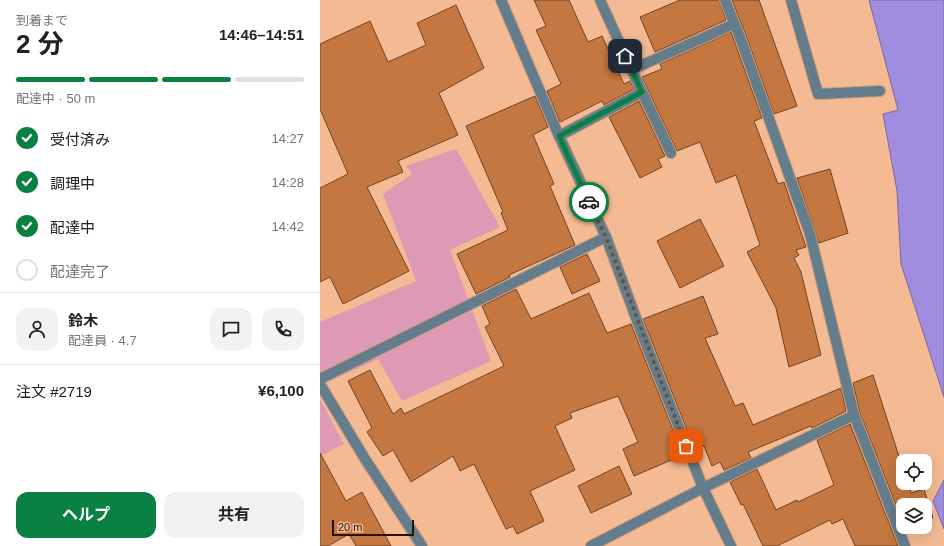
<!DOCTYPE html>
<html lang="ja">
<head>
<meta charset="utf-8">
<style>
  :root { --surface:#fff; --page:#f2f2f2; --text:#202124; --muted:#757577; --line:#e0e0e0; --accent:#0b8043 }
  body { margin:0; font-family:Helvetica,"Noto Sans JP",sans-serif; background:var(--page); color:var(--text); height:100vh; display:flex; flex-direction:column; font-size:15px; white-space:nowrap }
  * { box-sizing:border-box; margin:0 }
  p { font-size:13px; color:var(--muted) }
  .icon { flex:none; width:22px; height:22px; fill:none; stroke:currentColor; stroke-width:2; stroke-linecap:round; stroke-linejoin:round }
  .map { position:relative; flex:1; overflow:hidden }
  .sheet { display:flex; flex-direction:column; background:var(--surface); width:320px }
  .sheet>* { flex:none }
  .fabs { position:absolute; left:576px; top:454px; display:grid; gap:8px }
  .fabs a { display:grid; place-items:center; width:36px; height:36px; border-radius:8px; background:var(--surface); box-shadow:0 4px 16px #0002; font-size:20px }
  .scale { position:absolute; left:12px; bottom:10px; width:82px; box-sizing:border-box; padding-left:4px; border:2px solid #261204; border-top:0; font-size:11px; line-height:14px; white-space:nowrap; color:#261204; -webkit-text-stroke:3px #f3ba94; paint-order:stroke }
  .pin { position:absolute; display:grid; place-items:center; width:34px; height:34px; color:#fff; margin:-17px; border-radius:8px; box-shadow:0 2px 6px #0006 }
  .courier { position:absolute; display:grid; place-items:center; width:40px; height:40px; margin:-20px; border:3px solid #0b8043; border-radius:50%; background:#fff; color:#222; box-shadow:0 1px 5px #0007 }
  .headline em { font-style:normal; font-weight:700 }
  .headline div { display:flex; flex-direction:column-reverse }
  .headline { display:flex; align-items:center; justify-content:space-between; height:68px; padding:0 16px }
  h1 { font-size:26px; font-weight:700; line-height:30px }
  .bar { display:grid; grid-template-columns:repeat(4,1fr); gap:6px 4px; align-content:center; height:48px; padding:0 16px }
  .bar i { height:5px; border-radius:3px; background:var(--line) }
  .bar .active { background:var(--accent) }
  .bar p { grid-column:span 4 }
  .line { display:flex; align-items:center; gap:10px; padding:0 16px; border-top:1px solid var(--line) }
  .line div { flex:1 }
  .round { display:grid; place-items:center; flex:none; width:42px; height:42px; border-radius:12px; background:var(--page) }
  ol { padding:0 16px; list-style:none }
  li { display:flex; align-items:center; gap:12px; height:44px }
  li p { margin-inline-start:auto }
  li .icon { padding:4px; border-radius:50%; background:var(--accent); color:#fff; stroke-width:4 }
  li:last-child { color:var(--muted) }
  li i { width:22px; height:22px; border:2px solid var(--line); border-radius:50% }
  .action { display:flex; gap:8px; margin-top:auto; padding:8px 16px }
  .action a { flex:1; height:46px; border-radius:12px; background:var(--accent); color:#fff; font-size:16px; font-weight:700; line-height:46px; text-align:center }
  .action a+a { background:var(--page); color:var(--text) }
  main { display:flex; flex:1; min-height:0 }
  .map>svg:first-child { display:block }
  .green { fill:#de9ab4 }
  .water { fill:#a18ddf; stroke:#7c689d }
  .building { fill:#c47741; stroke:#73431f }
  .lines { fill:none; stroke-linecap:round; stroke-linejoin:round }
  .minor-casing { stroke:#ca9877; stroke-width:12 }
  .minor { stroke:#647d8c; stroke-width:10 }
  .done { stroke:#6e4d36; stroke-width:4; stroke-dasharray:0 7.2 }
  .route { stroke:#0b8043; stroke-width:5 }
</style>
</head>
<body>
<main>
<section class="sheet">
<div class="headline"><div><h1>2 分</h1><p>到着まで</p></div><em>14:46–14:51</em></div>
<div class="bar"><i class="active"></i><i class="active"></i><i class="active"></i><i></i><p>配達中 · 50 m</p></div>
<ol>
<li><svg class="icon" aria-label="check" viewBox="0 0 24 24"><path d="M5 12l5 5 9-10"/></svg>受付済み<p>14:27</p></li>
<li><svg class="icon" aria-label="check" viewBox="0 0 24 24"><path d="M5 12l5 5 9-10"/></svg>調理中<p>14:28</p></li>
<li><svg class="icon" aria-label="check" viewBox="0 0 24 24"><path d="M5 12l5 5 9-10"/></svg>配達中<p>14:42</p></li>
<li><i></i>配達完了</li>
</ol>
<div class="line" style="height:72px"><a class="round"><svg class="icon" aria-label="person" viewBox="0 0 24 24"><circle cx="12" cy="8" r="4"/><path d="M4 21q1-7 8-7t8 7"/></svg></a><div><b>鈴木</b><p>配達員 · 4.7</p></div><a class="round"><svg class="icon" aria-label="chat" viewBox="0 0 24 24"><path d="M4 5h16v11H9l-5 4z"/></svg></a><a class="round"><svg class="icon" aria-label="phone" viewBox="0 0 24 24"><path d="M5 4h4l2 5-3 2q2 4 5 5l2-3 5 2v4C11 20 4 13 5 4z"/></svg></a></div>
<div class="line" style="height:52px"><div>注文 #2719</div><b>¥6,100</b></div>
<div class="action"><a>ヘルプ</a><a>共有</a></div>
</section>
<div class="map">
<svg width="624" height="546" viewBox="0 0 624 546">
  <rect width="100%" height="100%" fill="#f3ba94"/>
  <g class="green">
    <path d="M136,149L180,227L130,250L171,361L82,401L58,359L0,386V322L96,281L63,194L92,174L86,166Z"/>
    <path d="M0,399L24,444L0,456Z"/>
  </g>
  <g class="water">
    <path d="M549,0H624V397L581,264L577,191L563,114L578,110Z"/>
    <path d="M624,480V529L613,501Z"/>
  </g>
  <g class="building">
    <path d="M214,0H249L268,42L282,36L304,84L310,81L314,89L284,105L282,101L240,122L227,91L241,84L216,30L226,26Z"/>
    <path d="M360,0H399L406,20L335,52L320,17Z"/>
    <path d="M412,0H439L477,106L454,114L427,38Z"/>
    <path d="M136,5L164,68L119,93L138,135L78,161L83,172L47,187L89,271L23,304L10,277L0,282V188L28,174L0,109V44L50,21L68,62L106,45L97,23Z"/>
    <path d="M411,32L442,118L434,121L458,184L464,182L486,247L476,250L479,255L474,258L481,272L501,355L469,367L456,308L427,252L440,245L416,175L396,183L380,142L357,151L322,77L342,69L340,64Z"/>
    <path d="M215,96L228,127L213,135L234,184L230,186L255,245L189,275L190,277L156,294L137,254L188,230L181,213L183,212L146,126Z"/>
    <path d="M319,101L345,156L338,159L342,167L320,178L289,117Z"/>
    <path d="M510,169L528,233L499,243L477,178Z"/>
    <path d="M380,219L404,266L360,288L337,241Z"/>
    <path d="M267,254L280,281L252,294L240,267Z"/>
    <path d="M196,289L211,319L269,293L287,333L311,324L363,455L314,476L303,449L318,442L298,396L250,413L252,418L235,426L255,470L210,491L224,521L197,534L193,526L186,529L154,464L140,471L133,456L91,482L73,450L63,456L47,432L52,428L28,381L50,370L73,414L81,408L84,414L184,366L165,327L170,324L162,306Z"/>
    <path d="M383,296L398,334L385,338L415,406L423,403L433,425L521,388L526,411L492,428L491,426L428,452L431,458L404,470L400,462L392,466L384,446L375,450L323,319Z"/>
    <path d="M553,375L583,469V483H588L591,493L604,489L613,518L605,520V505H583V523L540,413L533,383Z"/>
    <path d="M530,424L578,546H535L523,519L512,524L510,520L457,546H443L423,504L421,505L410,482L437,469L456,510L477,500L478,502L514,485L497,440Z"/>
    <path d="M0,453L26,501L42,492L71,546H36L29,534L8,546H0Z"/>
    <path d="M299,466L312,494L271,513L258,486Z"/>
  </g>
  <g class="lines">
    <defs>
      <g id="minor">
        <path d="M181,0L239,136L286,237L322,334L383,488L411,546"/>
        <path d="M405,0L421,40L490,234L534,415L585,546"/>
        <path d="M471,0L498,94L560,91"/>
        <path d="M311,70L414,24"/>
        <path d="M322,92L351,153"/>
        <path d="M239,136L322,92L280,0"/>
        <path d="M0,379L286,237"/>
        <path d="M0,384L45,459L102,546"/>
        <path d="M271,546L383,488L534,415"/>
      </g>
    </defs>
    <use href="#minor" class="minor-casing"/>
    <use href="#minor" class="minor"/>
  </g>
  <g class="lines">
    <path class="done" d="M269,202L286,237L366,446"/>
    <path class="route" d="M269,202L239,136L322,92L305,56"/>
  </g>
</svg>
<div class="fabs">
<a><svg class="icon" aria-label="locate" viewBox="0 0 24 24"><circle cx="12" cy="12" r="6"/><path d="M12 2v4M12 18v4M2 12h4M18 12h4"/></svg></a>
<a><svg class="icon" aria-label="layers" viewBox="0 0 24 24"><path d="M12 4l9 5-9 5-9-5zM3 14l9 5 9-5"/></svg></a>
</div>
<div class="scale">20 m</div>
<div class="pin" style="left:366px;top:446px;background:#ea580c"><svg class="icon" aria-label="bag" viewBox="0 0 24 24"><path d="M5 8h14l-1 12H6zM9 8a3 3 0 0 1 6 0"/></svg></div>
<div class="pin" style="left:305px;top:56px;background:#1f2937"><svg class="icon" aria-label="home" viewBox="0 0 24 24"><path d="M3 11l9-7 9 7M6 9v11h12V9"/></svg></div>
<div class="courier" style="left:269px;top:202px"><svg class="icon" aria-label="car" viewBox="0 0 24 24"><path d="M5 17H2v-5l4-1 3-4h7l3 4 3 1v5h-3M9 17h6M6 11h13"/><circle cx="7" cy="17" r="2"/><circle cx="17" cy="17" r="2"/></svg></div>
</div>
</main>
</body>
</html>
